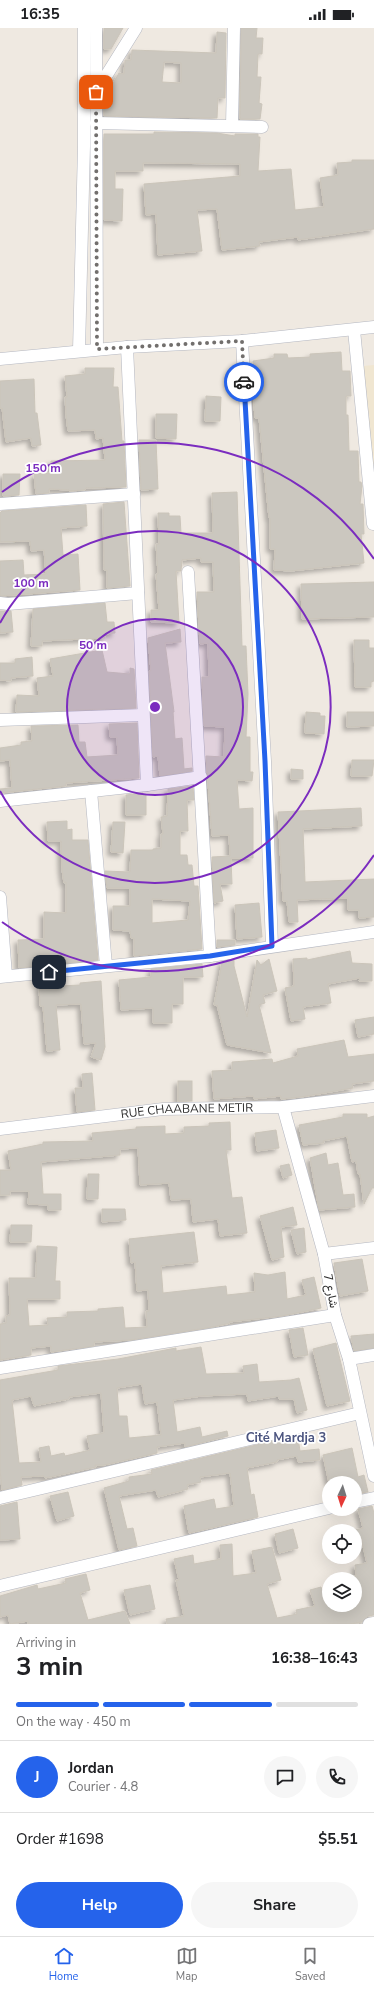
<!DOCTYPE html>
<html lang="en">
<head>
<meta charset="utf-8">
<style>
  :root { --surface:#fff; --page:#f6f6f6; --text:#202124; --muted:#757577; --line:#e0e0e0; --accent:#2563eb }
  body { margin:0; font-family:"Nunito Sans",Vazirmatn,sans-serif; background:var(--page); color:var(--text); height:100vh; display:flex; flex-direction:column; font-size:15px; white-space:nowrap }
  * { box-sizing:border-box; margin:0 }
  p { font-size:13px; color:var(--muted) }
  .icon { flex:none; width:22px; height:22px; fill:none; stroke:currentColor; stroke-width:2; stroke-linecap:round; stroke-linejoin:round }
  .map { position:relative; height:1596px; overflow:hidden }
  .sheet { display:flex; flex-direction:column; background:var(--surface); flex:1 }
  .sheet>* { flex:none }
  .needle { width:26px; rotate:184deg }
  .buttons { position:absolute; left:322px; top:1448px; display:grid; gap:8px }
  .buttons a { display:grid; place-items:center; width:40px; height:40px; border-radius:50%; background:var(--surface); box-shadow:0 4px 16px #0002; font-size:20px }
  .pin { position:absolute; display:grid; place-items:center; width:34px; height:34px; color:#fff; margin:-17px; border-radius:8px; box-shadow:0 2px 6px #0006 }
  .courier { position:absolute; display:grid; place-items:center; width:40px; height:40px; margin:-20px; border:3px solid #2563eb; border-radius:50%; background:#fff; color:#222; box-shadow:0 1px 5px #0007 }
  .overview em { font-style:normal; font-weight:700 }
  .overview div { display:flex; flex-direction:column-reverse }
  .overview { display:flex; align-items:center; justify-content:space-between; height:68px; padding:0 16px }
  h1 { font-size:26px; font-weight:700; line-height:30px }
  .bar { display:grid; grid-template-columns:repeat(4,1fr); gap:6px 4px; align-content:center; height:48px; padding:0 16px }
  .bar i { height:5px; border-radius:3px; background:var(--line) }
  .bar .active { background:var(--accent) }
  .bar p { grid-column:span 4 }
  .line { display:flex; align-items:center; gap:10px; padding:0 16px; border-top:1px solid var(--line) }
  .line div { flex:1 }
  .round { display:grid; place-items:center; flex:none; width:42px; height:42px; border-radius:21px; background:var(--page) }
  .action { display:flex; gap:8px; margin-top:auto; padding:8px 16px }
  .action a { flex:1; height:46px; border-radius:24px; background:var(--accent); color:#fff; font-size:16px; font-weight:700; line-height:46px; text-align:center }
  .action a+a { background:var(--page); color:var(--text) }
  .status { display:flex; justify-content:space-between; align-items:center; height:28px; padding:0 20px; background:var(--surface); direction:ltr }
  .status svg { height:11px; fill:currentColor }
  .dock { display:flex; justify-content:space-around; align-items:center; height:56px; border-top:1px solid var(--line); background:var(--surface); font-size:11px; color:var(--muted) }
  .dock a { display:grid; justify-items:center; gap:2px }
  .dock .active { color:var(--accent) }
  .map>svg:first-child { display:block }
  .education { fill:#f0e6d1 }
  .building { fill:#cbc7bf; stroke:#cbc5ba; fill-rule:evenodd; filter:url(#shadow) }
  .lines { fill:none; stroke-linecap:round; stroke-linejoin:round }
  .minor-casing { stroke:#b4b7c1; stroke-width:13 }
  .minor { stroke:#fff; stroke-width:12 }
  .done { stroke:#726f6d; stroke-width:4; stroke-dasharray:0 7.2 }
  .route { stroke:#2563eb; stroke-width:5 }
  .ring { fill:none; stroke:#7b2cbf; stroke-width:2 }
  .labels { text-anchor:middle; dominant-baseline:central; stroke-width:3.5; stroke-linejoin:round; paint-order:stroke }
  .street-label { font-size:12px; fill:#2e2e2e; stroke:#fff }
  .neighbourhood-label { font-size:13px; font-weight:bold; fill:#4d5680; stroke:#fff }
  .centre { fill:#7b2cbf; stroke:#fff; stroke-width:2 }
  .ring-label { font-size:12px; text-anchor:middle; font-weight:bold; fill:#7b2cbf; stroke:#fff; stroke-width:3.5; stroke-linejoin:round; paint-order:stroke }
</style>
</head>
<body>
<div class="status"><b>16:35</b><svg viewBox="0 0 49 12"><path d="M0 12V9h3v3zM5 12V6h3v6zM10 12V3h3v9zM15 12V0h3v12zM26 1h20v11H26zM47 4h2v5h-2z"/></svg></div>
<div class="map">
<svg width="374" height="1596" viewBox="0 0 374 1596">
  <defs>
    <filter id="shadow"><feDropShadow dx="-3.5" dy="3.5" stdDeviation="2" flood-color="#0004"/></filter>
  </defs>
  <rect width="100%" height="100%" fill="#efe9e1"/>
  <path class="education" d="M374,337V452L363,338Z"/>
  <g class="building">
    <path d="M104,0H123L111,21H104Z"/>
    <path d="M241,0H257L256,10H263L262,26H258L257,49H261L259,75L262,76L260,91H240Z"/>
    <path d="M217,4L226,5L225,70H218L217,90L104,88V71L119,45L124,46L125,32H131L132,22L216,25ZM164,34L181,35V55L162,54Z"/>
    <path d="M154,104L217,105L235,108V106H258V109H260L258,143L291,141L295,182L324,179L320,150L338,147L337,135L352,134V132H374V201L298,212V209L259,214L260,218L222,222L217,181L197,182L202,223L158,227L156,186L146,187L144,156L240,148V136L143,135V143H115V161H123L122,193L104,192V106H154Z"/>
    <path d="M341,324L342,343H350L351,368H346V387H348L349,423H358L359,454H361L362,458L360,476H363L364,506H361L364,535L291,543L274,542L275,521H270V490H269L259,390H255L252,350H255L253,333L274,330V326H287L288,330L310,329V326Z"/>
    <path d="M85,340H114L113,359H118L122,413H124L126,459L86,460L85,462L69,463V462L49,461V465L36,466L34,446L50,445L51,433L105,432L103,410L96,411L95,402L68,403L66,387L65,369H67L65,348L85,346Z"/>
    <path d="M34,351L35,385H37L41,417L32,418L31,410L6,414L2,380H0V353Z"/>
    <path d="M206,368L221,369L220,393H205Z"/>
    <path d="M156,386H177L176,411L156,410Z"/>
    <path d="M139,412H156L158,461L141,462Z"/>
    <path d="M3,446H20L19,467L3,468Z"/>
    <path d="M237,464L242,618H246L248,666L246,709H250V744H253L252,753L237,752L239,781L253,780V830H231L232,856H220L223,873L214,875L212,829L230,828L229,807L212,808L206,728L224,729L225,699L204,698L202,649H209L208,615L200,616L197,564H214L213,534H201V530L182,532L181,543H176L179,595L151,594V582H159L156,546H158L156,516H159L158,485H169V488H180L181,505H213L212,465Z"/>
    <path d="M124,474L130,558L107,560V542H104L103,476Z"/>
    <path d="M86,477L87,498L61,500L63,527L78,526L80,562L0,568V533L23,532L24,547L46,546L44,522L31,523L30,513L0,514V485L2,483Z"/>
    <path d="M374,554V589L302,591L301,556Z"/>
    <path d="M105,575L107,594H114L115,605L104,606L105,610L42,613V618H31L33,581Z"/>
    <path d="M0,583H11L13,604L0,605Z"/>
    <path d="M180,601L181,614L165,615L174,684H173L175,711L182,710L184,741L192,740V743L160,748L158,728L153,729L149,643H151L148,610Z"/>
    <path d="M354,612H369V620H374V653L371,654V659H355Z"/>
    <path d="M102,622L107,644L130,646V640L134,641L136,680L16,684L17,667L39,668L37,650L53,648L50,631Z"/>
    <path d="M32,629L33,648L11,650V653L0,652V635H15V631Z"/>
    <path d="M306,684L320,685V688H325L324,706L305,705Z"/>
    <path d="M347,684H374V698L347,699Z"/>
    <path d="M137,695L139,750L66,755V758L0,765V761L12,760L10,732L0,733V720L21,717V714L32,713L31,698L78,697L79,714H85L87,729L118,727L117,709H110L109,696Z"/>
    <path d="M352,732H374L372,748H351Z"/>
    <path d="M291,741L303,742V751H291Z"/>
    <path d="M193,758L194,772H187L188,803H180V827H187L188,837H192L194,858H198L202,921L134,928V910H131L130,903L113,902V878H130V860H107L105,843L130,844L131,822H153V821L161,820V806H163L161,789L167,788L168,761ZM152,871L190,873L188,892L152,895Z"/>
    <path d="M143,765V767H146V787H126V767Z"/>
    <path d="M361,780L362,798L303,801L305,854L374,851V889L359,890V882H348V870L297,872L298,894H289L287,873H283L278,784Z"/>
    <path d="M67,793V802L72,801V812H88L98,932L19,940L18,912L44,911V884L66,885V854L64,855L62,842L61,813H48L47,794Z"/>
    <path d="M113,794H125L123,825L111,824Z"/>
    <path d="M259,875L262,909L237,911L235,877Z"/>
    <path d="M217,912H235V917L217,919Z"/>
    <path d="M350,923L352,935L372,936V953H359L360,950L328,956L331,975L303,979L305,991L291,993L285,960L294,958L293,931L307,930V932Z"/>
    <path d="M269,931L277,963L263,967L265,975L259,977L271,1025L227,1017L217,977H214L222,934L234,932V938L247,989L257,932L261,937Z"/>
    <path d="M202,936L203,949H183V976H172V995H153V980L121,982L119,952L151,949V941Z"/>
    <path d="M101,953L105,1019L101,1032L91,1029L96,1015L84,1016L81,976L56,977L60,1022L47,1023L43,978H40L39,959L80,957V955Z"/>
    <path d="M374,989V1006L358,1009L355,992Z"/>
    <path d="M344,1012L348,1029L374,1026V1053L352,1056L353,1060L301,1069L281,1071V1068L254,1071L253,1068L214,1071L212,1043L232,1042V1034L272,1031L273,1035L298,1028L297,1021Z"/>
    <path d="M92,1045L95,1082L77,1084L75,1060H83L82,1046Z"/>
    <rect x="178" y="1053" width="14" height="20"/>
    <path d="M343,1086H367V1090L374,1088V1160H372L364,1176L360,1146H358L356,1133L352,1134L347,1108L323,1113L324,1115L303,1117L299,1097L343,1089Z"/>
    <path d="M230,1094L231,1122H226L232,1170L242,1169L247,1205L220,1208L218,1191L193,1194L191,1171L171,1172L169,1155L140,1157L138,1120L120,1121V1127L41,1134L43,1166H61V1182H48V1177L28,1176L29,1163H10V1167H0V1142H11L8,1123L43,1116V1114L93,1113L92,1105L136,1101V1099L165,1098V1106L184,1105V1099L209,1098V1095Z"/>
    <path d="M276,1102L279,1120L257,1123L255,1105Z"/>
    <path d="M326,1125L328,1137L338,1135L343,1167L354,1166L355,1179L319,1182L310,1130Z"/>
    <path d="M289,1136L292,1147L283,1150L280,1138Z"/>
    <path d="M88,1146H99L98,1171H87Z"/>
    <path d="M293,1179L297,1197L281,1199L284,1229L272,1232L260,1188Z"/>
    <path d="M102,1181H125L126,1192L102,1194Z"/>
    <path d="M11,1197H32L31,1214H10Z"/>
    <path d="M304,1200L306,1224L297,1226L291,1202Z"/>
    <path d="M194,1204L198,1234L161,1238L163,1265L226,1258L227,1267L255,1264L254,1245L268,1247L285,1244L287,1271L306,1267L302,1252L314,1249L321,1280L282,1288L229,1294L230,1295L213,1299L131,1312L94,1314V1318L51,1324V1318L31,1320V1327L0,1332V1296L6,1295V1288L10,1287L9,1250H36L37,1218L57,1219L55,1253H60V1271H27L29,1298L48,1297L47,1290L67,1289V1284L98,1283V1281L123,1279L125,1300L147,1299L146,1283H149L148,1262L137,1263L135,1234L131,1235L129,1211Z"/>
    <path d="M362,1231L368,1263L340,1268L334,1235Z"/>
    <path d="M303,1300L308,1327L294,1329L289,1302Z"/>
    <path d="M374,1306V1320L354,1323L351,1308Z"/>
    <path d="M336,1315L350,1373L327,1378L313,1321Z"/>
    <path d="M201,1319L206,1346L244,1345L243,1338L257,1336L259,1354L291,1352L299,1350L307,1382L297,1385L294,1371H279V1368L248,1373L247,1366L202,1368L173,1372L177,1404L200,1399L202,1409L227,1403L228,1408L185,1419V1415L157,1419V1425L104,1437H95L96,1439L45,1450L44,1448L21,1449L22,1457L2,1462L0,1442V1352L58,1342V1338L118,1331L176,1320V1323ZM142,1356L145,1376L157,1374L161,1407L129,1410L127,1388H119L117,1360ZM101,1365L104,1405L87,1408L90,1422L65,1428L64,1425L51,1428L49,1418L39,1420L41,1434L19,1435L12,1372L31,1368L34,1378L69,1371V1369Z"/>
    <path d="M298,1410L300,1423L319,1421L320,1432L298,1434L297,1428L277,1432V1434L247,1440L251,1467L254,1466L258,1489L189,1505L184,1478L214,1471L216,1481L234,1478L230,1445L200,1449L201,1454L187,1457L188,1461L158,1469L156,1462L119,1468L127,1501L133,1500L137,1518L119,1522L104,1460L129,1453V1449L152,1446L151,1442L273,1413V1415Z"/>
    <path d="M352,1420L358,1449L364,1447L368,1464L355,1466V1455H329L323,1427Z"/>
    <path d="M68,1464L74,1488L57,1493L50,1468Z"/>
    <path d="M17,1474L20,1511L0,1512V1478Z"/>
    <path d="M372,1478L374,1485V1587L368,1588L362,1594L351,1596H167L166,1591L184,1588L176,1552H179L174,1531L193,1527L194,1536L221,1531L220,1517L232,1516L233,1548L256,1545L252,1523L272,1519L281,1552L267,1556L277,1590L297,1586L296,1582L315,1578L310,1562L321,1559L327,1576L355,1577V1547H356L355,1537L367,1535L361,1510L355,1511V1502L363,1500L358,1481Z"/>
    <path d="M293,1501L298,1520L279,1525L275,1506Z"/>
    <path d="M86,1546L90,1562L80,1565L88,1592L125,1583L130,1596H28V1593L10,1596L8,1587L0,1589V1568L37,1557L38,1561L66,1555L65,1551Z"/>
    <path d="M150,1557L155,1581L130,1587L124,1562Z"/>
  </g>
  <g class="lines">
    <defs>
      <g id="minor">
        <path d="M96,0L97,321"/>
        <path d="M96,64L136,0"/>
        <path d="M96,95L262,99"/>
        <path d="M232,98L234,0"/>
        <path d="M354,302L373,496"/>
        <path d="M242,313L265,733L272,918"/>
        <path d="M127,319L147,757"/>
        <path d="M79,323L84,118V0"/>
        <path d="M0,331L127,319L242,313L374,299"/>
        <path d="M0,476L134,466"/>
        <path d="M188,544L210,928"/>
        <path d="M0,575L8,576L138,565"/>
        <path d="M0,692L143,687"/>
        <path d="M91,763L106,938"/>
        <path d="M0,773L147,757L201,749"/>
        <path d="M0,869L6,948"/>
        <path d="M0,949L210,928L374,904"/>
        <path d="M283,1079L324,1226L335,1287L349,1331L374,1448"/>
        <path id="s1" d="M0,1101L163,1081L283,1079L374,1068"/>
        <path d="M324,1226L374,1220"/>
        <path d="M349,1331L374,1327"/>
        <path d="M0,1340L335,1287"/>
        <path d="M0,1470L360,1385"/>
        <path d="M355,1474L374,1470"/>
        <path d="M0,1558L329,1480"/>
        <path d="M369,1596L374,1595"/>
      </g>
    </defs>
    <use href="#minor" class="minor-casing"/>
    <use href="#minor" class="minor"/>
  </g>
  <g class="lines">
    <path class="done" d="M96,64L97,321L242,313L244,354"/>
    <path class="route" d="M49,944L210,928L272,918L265,733L244,354"/>
  </g>
  <circle cx="155" cy="679" r="88" fill="#7b2cbf" fill-opacity=".12"/>
  <g class="ring">
    <circle cx="155" cy="679" r="88"/>
    <path d="M0 595A176 176 0 1 1 0 763"/>
    <path d="M374 827A264 264 0 0 1 2 894M2 464A264 264 0 0 1 374 531"/>
  </g>
  <g class="labels">
    <g class="street-label">
      <text stroke="none"><textPath href="#s1" startOffset="188">RUE CHAABANE METIR</textPath></text>
      <text transform="translate(331 1263) rotate(79)">شارع 7</text>
    </g>
    <g class="neighbourhood-label">
      <text x="286" y="1410">Cité Mardja 3</text>
    </g>
  </g>
  <circle cx="155" cy="679" r="6" class="centre"/>
  <g class="ring-label">
    <text x="43" y="444">150 m</text>
    <text x="31" y="559">100 m</text>
    <text x="93" y="621">50 m</text>
  </g>
</svg>
<div class="buttons">
<a><svg class="needle" viewBox="-14 -14 28 28"><path d="M0-13l5 13h-10z" fill="#e53935"/><path d="M0 13l5-13h-10z" fill="#757577"/></svg></a>
<a><svg class="icon" aria-label="locate" viewBox="0 0 24 24"><circle cx="12" cy="12" r="6"/><path d="M12 2v4M12 18v4M2 12h4M18 12h4"/></svg></a>
<a><svg class="icon" aria-label="layers" viewBox="0 0 24 24"><path d="M12 4l9 5-9 5-9-5zM3 14l9 5 9-5"/></svg></a>
</div>
<div class="pin" style="left:96px;top:64px;background:#ea580c"><svg class="icon" aria-label="bag" viewBox="0 0 24 24"><path d="M5 8h14l-1 12H6zM9 8a3 3 0 0 1 6 0"/></svg></div>
<div class="pin" style="left:49px;top:944px;background:#1f2937"><svg class="icon" aria-label="home" viewBox="0 0 24 24"><path d="M3 11l9-7 9 7M6 9v11h12V9"/></svg></div>
<div class="courier" style="left:244px;top:354px"><svg class="icon" aria-label="car" viewBox="0 0 24 24"><path d="M5 17H2v-5l4-1 3-4h7l3 4 3 1v5h-3M9 17h6M6 11h13"/><circle cx="7" cy="17" r="2"/><circle cx="17" cy="17" r="2"/></svg></div>
</div>
<section class="sheet">
<div class="overview"><div><h1>3 min</h1><p>Arriving in</p></div><em>16:38–16:43</em></div>
<div class="bar"><i class="active"></i><i class="active"></i><i class="active"></i><i></i><p>On the way · 450 m</p></div>
<div class="line" style="height:72px"><b class="round" style="background:var(--accent);color:#fff">J</b><div><b>Jordan</b><p>Courier · 4.8</p></div><a class="round"><svg class="icon" aria-label="chat" viewBox="0 0 24 24"><path d="M4 5h16v11H9l-5 4z"/></svg></a><a class="round"><svg class="icon" aria-label="phone" viewBox="0 0 24 24"><path d="M5 4h4l2 5-3 2q2 4 5 5l2-3 5 2v4C11 20 4 13 5 4z"/></svg></a></div>
<div class="line" style="height:52px"><div>Order #1698</div><b>$5.51</b></div>
<div class="action"><a>Help</a><a>Share</a></div>
</section>
<nav class="dock">
<a class="active"><svg class="icon" aria-label="home" viewBox="0 0 24 24"><path d="M3 11l9-7 9 7M6 9v11h12V9"/></svg>Home</a>
<a><svg class="icon" aria-label="map" viewBox="0 0 24 24"><path d="M3 6l6-2 6 2 6-2v14l-6 2-6-2-6 2zM9 4v14M15 6v14"/></svg>Map</a>
<a><svg class="icon" aria-label="saved" viewBox="0 0 24 24"><path d="M7 4h10v16l-5-4-5 4z"/></svg>Saved</a>
</nav>
</body>
</html>
